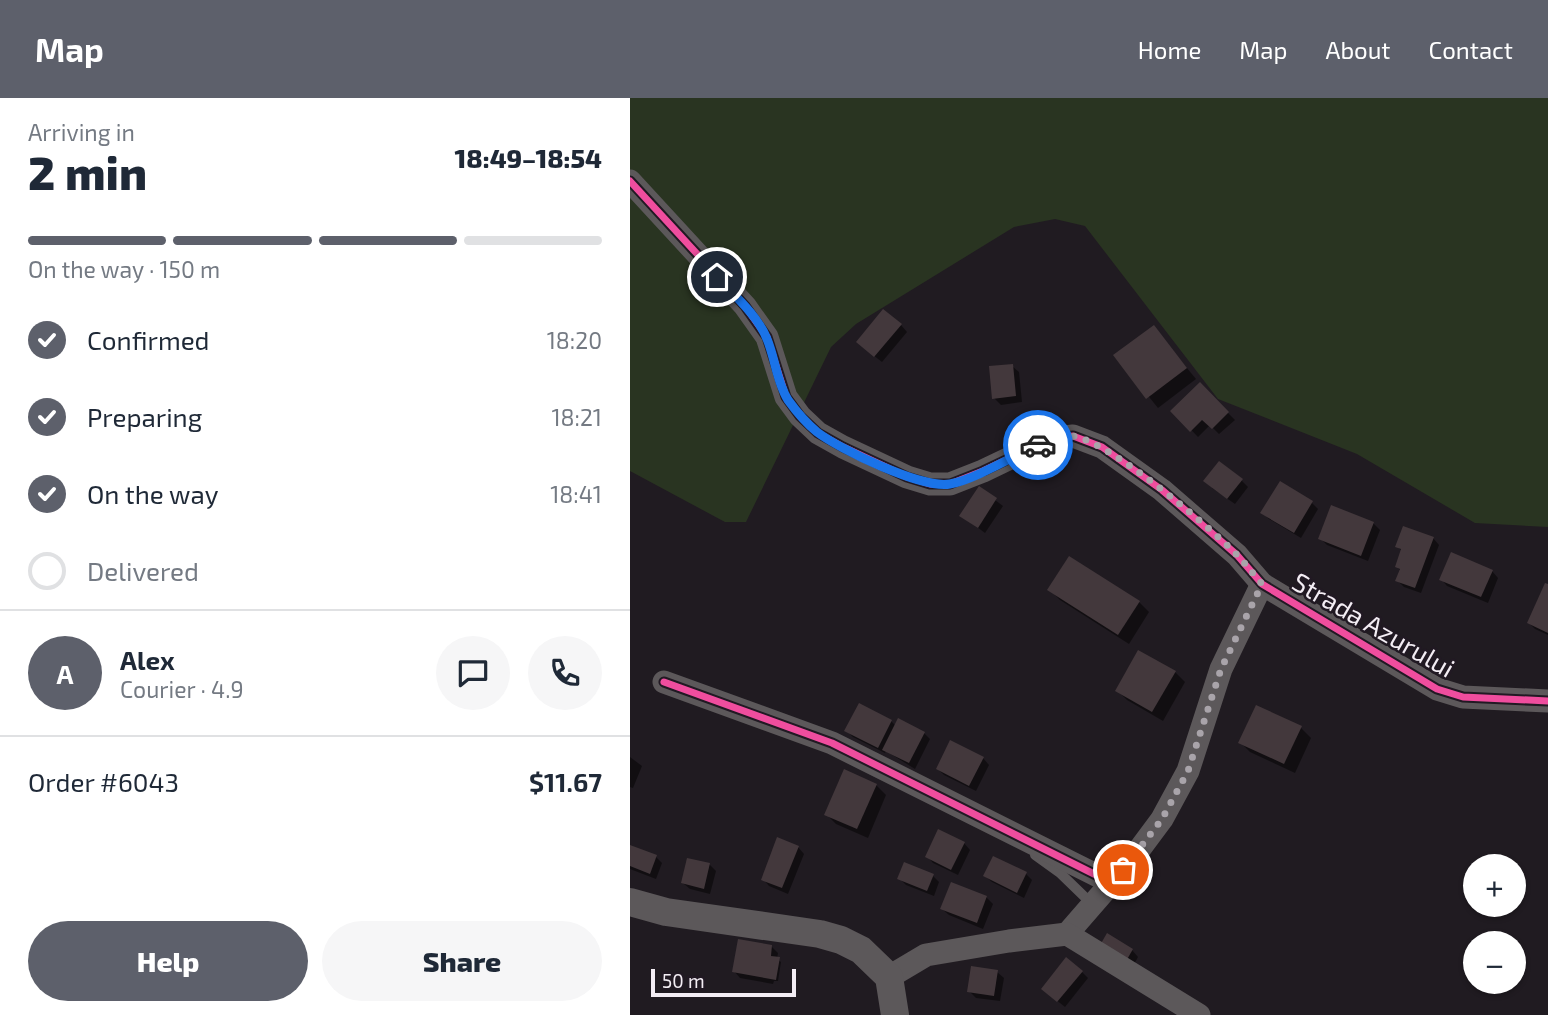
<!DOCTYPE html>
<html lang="en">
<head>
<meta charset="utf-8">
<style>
  :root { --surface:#fff; --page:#f6f6f7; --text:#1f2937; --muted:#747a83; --line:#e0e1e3; --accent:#5d606b }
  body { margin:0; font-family:"Exo 2",sans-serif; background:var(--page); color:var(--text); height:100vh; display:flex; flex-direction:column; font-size:26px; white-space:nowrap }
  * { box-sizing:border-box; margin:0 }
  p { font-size:23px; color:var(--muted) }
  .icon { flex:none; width:38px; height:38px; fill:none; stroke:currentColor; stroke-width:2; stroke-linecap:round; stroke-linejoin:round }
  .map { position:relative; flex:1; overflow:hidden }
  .panel { display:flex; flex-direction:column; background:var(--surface); width:630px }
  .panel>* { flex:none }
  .tools { position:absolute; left:833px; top:756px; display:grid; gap:14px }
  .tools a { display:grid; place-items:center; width:63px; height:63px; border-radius:50%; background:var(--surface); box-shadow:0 2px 5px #0004; font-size:35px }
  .scale { position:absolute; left:21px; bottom:18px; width:145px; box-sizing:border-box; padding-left:7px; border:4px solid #f3edf4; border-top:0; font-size:19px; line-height:24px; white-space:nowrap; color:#f3edf4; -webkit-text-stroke:5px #211923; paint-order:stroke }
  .pin { position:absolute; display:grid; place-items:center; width:60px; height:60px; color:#fff; margin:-30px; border:4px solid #fff; border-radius:50%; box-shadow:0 2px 7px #0007 }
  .courier { position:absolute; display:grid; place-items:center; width:70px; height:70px; margin:-35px; border:5px solid #1a73e8; border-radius:50%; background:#fff; color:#222; box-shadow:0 2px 9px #0007 }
  .overview em { font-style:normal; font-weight:800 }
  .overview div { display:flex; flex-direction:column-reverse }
  .overview { display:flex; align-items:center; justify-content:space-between; height:119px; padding:0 28px }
  h1 { font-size:46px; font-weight:800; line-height:52px }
  .bar { display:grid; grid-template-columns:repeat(4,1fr); gap:10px 7px; align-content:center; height:84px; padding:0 28px }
  .bar i { height:9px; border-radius:5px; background:var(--line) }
  .bar .on { background:var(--accent) }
  .bar p { grid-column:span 4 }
  .line { display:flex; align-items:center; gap:18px; padding:0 28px; border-top:2px solid var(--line) }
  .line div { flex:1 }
  .round { display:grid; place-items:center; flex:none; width:74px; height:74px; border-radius:37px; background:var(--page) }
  ol { padding:0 28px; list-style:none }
  li { display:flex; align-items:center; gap:21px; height:77px }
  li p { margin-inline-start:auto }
  li .icon { padding:7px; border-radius:50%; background:var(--accent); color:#fff; stroke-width:4 }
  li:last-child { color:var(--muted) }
  li i { width:38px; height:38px; border:4px solid var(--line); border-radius:50% }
  .primary-button { display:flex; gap:14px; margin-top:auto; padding:14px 28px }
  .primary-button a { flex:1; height:80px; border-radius:42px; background:var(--accent); color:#fff; font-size:28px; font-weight:800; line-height:80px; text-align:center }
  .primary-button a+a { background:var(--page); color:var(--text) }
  header { display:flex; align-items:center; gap:42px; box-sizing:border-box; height:98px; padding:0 35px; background:var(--accent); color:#fff }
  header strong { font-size:33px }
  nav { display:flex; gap:38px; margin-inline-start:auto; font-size:24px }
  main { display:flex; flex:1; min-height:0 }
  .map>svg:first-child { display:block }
  .green { fill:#293421 }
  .shadow { fill:#0007 }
  .building { fill:#43383c }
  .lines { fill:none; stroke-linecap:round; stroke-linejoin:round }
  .service { stroke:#5c585a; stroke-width:10 }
  .minor { stroke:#5c585a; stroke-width:23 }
  .tertiary { stroke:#5c585a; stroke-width:28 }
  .cycleway-casing { stroke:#211923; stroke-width:11 }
  .cycleway { stroke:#ef4d9e; stroke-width:7 }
  .done { stroke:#a9a4aa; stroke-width:7; stroke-dasharray:0 12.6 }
  .route { stroke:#1a73e8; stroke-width:9 }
  .labels { text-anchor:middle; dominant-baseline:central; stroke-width:5; stroke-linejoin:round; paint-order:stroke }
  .street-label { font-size:26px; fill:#f3edf4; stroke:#211923 }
</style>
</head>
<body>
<header>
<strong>Map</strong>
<nav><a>Home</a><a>Map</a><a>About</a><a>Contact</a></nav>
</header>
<main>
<section class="panel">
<div class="overview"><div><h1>2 min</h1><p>Arriving in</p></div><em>18:49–18:54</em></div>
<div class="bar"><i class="on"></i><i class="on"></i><i class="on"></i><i></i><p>On the way · 150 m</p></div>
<ol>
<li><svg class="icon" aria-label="check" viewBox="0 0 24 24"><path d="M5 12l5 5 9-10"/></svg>Confirmed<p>18:20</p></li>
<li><svg class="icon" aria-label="check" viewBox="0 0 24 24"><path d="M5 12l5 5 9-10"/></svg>Preparing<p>18:21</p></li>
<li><svg class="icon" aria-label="check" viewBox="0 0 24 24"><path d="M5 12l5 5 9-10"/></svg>On the way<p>18:41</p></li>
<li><i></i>Delivered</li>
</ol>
<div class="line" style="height:126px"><b class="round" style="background:var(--accent);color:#fff">A</b><div><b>Alex</b><p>Courier · 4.9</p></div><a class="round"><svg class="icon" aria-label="chat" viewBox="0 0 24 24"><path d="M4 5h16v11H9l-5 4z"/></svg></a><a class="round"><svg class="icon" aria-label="phone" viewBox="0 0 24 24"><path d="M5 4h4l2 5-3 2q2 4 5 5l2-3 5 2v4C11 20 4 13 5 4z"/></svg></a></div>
<div class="line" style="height:91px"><div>Order #6043</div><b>$11.67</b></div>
<div class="primary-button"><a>Help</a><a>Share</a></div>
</section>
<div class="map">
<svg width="918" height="917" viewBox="0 0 918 917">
  <rect width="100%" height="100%" fill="#201b21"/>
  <path class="green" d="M0,0H918V429L845,425L727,356L588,301L455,128L425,121L384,129L226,226L201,249L116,424H95L0,373Z"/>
  <g class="shadow">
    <path d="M271,227L277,234L252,264L234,250Z"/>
    <path d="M523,229L566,281L528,310L486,258Z"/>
    <path d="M382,268L389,274L392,304L371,307L364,300Z"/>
    <path d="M570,287L605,322L589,336L580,327L568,339L543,313Z"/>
    <path d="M611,382L618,389L605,406L582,390Z"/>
    <path d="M349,390L373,408L355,435L331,417Z"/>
    <path d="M682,405L688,411L671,440L639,421L633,415Z"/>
    <path d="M743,425L750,432L738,463L697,447L690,440Z"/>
    <path d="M803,440L809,447L791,495L774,489L767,482L771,473L767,469L772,453L767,448Z"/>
    <path d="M862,473L868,480L858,505L817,488L811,481Z"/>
    <path d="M918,488V537L905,531L899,525Z"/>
    <path d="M420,492L509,504L519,514L499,546L430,502Z"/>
    <path d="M545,574L555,584L533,623L497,602L487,592Z"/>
    <path d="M261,623L266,628L294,635L300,641L285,671L256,653L255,655L223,639L217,633Z"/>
    <path d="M671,630L681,640L665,675L620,654L610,644Z"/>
    <path d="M0,659L12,668L3,690L0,689Z"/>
    <path d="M353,660L359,667L346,693L314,677L308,671Z"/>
    <path d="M246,687L256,697L238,740L206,726L196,716Z"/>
    <path d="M334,745L340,752L328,777L303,765L297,758Z"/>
    <path d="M0,749L26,759L32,765L26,781L0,771Z"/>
    <path d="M168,749L174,756L158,796L139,788L133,781Z"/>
    <path d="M59,762L80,767L86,773L80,796L60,791L53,785Z"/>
    <path d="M396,776L402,782L394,800L362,784L355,778Z"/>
    <path d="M303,778L309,784L304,798L276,787L269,780Z"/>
    <path d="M356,799L363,806L353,831L319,817L312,811Z"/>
    <path d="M142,849L148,855L147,861L151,864L148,883H144L143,886L110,880L104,873Z"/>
    <path d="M502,852L508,859L502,870L477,856Z"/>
    <path d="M367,874L374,880L370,903L346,900L339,893Z"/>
    <path d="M452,874L458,880L435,909L420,897Z"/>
  </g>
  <g class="building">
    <path d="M253,211L272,226L244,259L226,244Z"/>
    <path d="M524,227L557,270L516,301L483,257Z"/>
    <path d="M383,266L386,298L362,301L359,268Z"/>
    <path d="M570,284L599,314L582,331L572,322L560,334L540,313Z"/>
    <path d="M589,363L613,381L597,401L573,383Z"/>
    <path d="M650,383L683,403L664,435L630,415Z"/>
    <path d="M349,388L367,400L348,430L329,418Z"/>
    <path d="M701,407L744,424L731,458L688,441Z"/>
    <path d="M773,428L804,439L785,490L765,483L770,471L765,469L771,451L765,449Z"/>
    <path d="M821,454L863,472L851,499L809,482Z"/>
    <path d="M439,458L510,503L488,537L417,492Z"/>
    <path d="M915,485L918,486V535L897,525Z"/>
    <path d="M508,552L546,573L522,614L485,593Z"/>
    <path d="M229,605L262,622L248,650L214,633Z"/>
    <path d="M626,607L672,628L654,666L608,645Z"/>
    <path d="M268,620L295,634L279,665L252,652Z"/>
    <path d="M320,642L354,659L339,688L306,671Z"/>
    <path d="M214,671L247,686L227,731L194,717Z"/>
    <path d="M308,731L335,744L321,772L295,759Z"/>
    <path d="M147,739L169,748L152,790L131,782Z"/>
    <path d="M0,747L27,757L20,776L0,768Z"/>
    <path d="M363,758L397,774L387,795L353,778Z"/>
    <path d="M57,760L80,765L74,791L51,785Z"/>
    <path d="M274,764L304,776L297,793L267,781Z"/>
    <path d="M321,784L357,798L347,825L310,811Z"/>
    <path d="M477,835L503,851L495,865L469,849Z"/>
    <path d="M108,841L142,847L141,858L150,859L146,882L102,874Z"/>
    <path d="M436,859L453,873L427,904L411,891Z"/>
    <path d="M341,868L368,872L364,898L337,894Z"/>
  </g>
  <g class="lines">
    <path class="service" d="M405,757L430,775L462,806"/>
    <g class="minor">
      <path d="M0,83L115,208L137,239L156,299L170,318L188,335L213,349L277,379L300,386H320L353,373L420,341L443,338L472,349L532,392L607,457L632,486L807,591L833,599L918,603"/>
      <path d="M34,584L202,645L482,785"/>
      <path d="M437,836L503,760L532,721L558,673L591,571L632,486"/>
      <path d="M259,879L296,857L379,843L437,836L569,917"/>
    </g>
    <path class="tertiary" d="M0,804L36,814L190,836L211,842L231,852L259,879L265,917"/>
    <defs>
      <g id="cycleway">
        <path d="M0,83L115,208L137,239L156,299L170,318L188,335L213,349L277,379L300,386H320L353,373L420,341L443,338L472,349L532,392L607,457L632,486L807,591L833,599L918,603"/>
        <path d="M34,584L202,645L482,785"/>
      </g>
    </defs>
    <use href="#cycleway" class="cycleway-casing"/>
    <use href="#cycleway" class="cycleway"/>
  </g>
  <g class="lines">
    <path class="done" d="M408,347C418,342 432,336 443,338C479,343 580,429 607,457C616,466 623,476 632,486L591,571L558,673L532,721L493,772"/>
    <path class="route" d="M87,179C104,197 128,218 137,241C145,260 147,285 158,302C166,313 176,325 187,334C209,351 292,391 320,386C343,382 384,358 408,347"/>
  </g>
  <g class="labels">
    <g class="street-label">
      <text transform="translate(744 526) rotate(30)">Strada Azurului</text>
    </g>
  </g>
</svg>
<div class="tools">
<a>+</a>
<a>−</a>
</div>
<div class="scale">50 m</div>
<div class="pin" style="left:493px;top:772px;background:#ea580c"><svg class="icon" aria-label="bag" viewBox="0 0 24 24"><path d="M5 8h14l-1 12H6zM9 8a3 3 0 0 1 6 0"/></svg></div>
<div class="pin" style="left:87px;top:179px;background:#1f2937"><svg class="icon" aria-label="home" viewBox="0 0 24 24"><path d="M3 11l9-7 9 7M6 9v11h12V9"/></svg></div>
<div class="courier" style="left:408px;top:347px"><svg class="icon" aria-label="car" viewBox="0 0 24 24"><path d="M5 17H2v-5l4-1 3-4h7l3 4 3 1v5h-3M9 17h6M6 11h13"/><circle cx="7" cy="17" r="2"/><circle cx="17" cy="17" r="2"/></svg></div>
</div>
</main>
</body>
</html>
